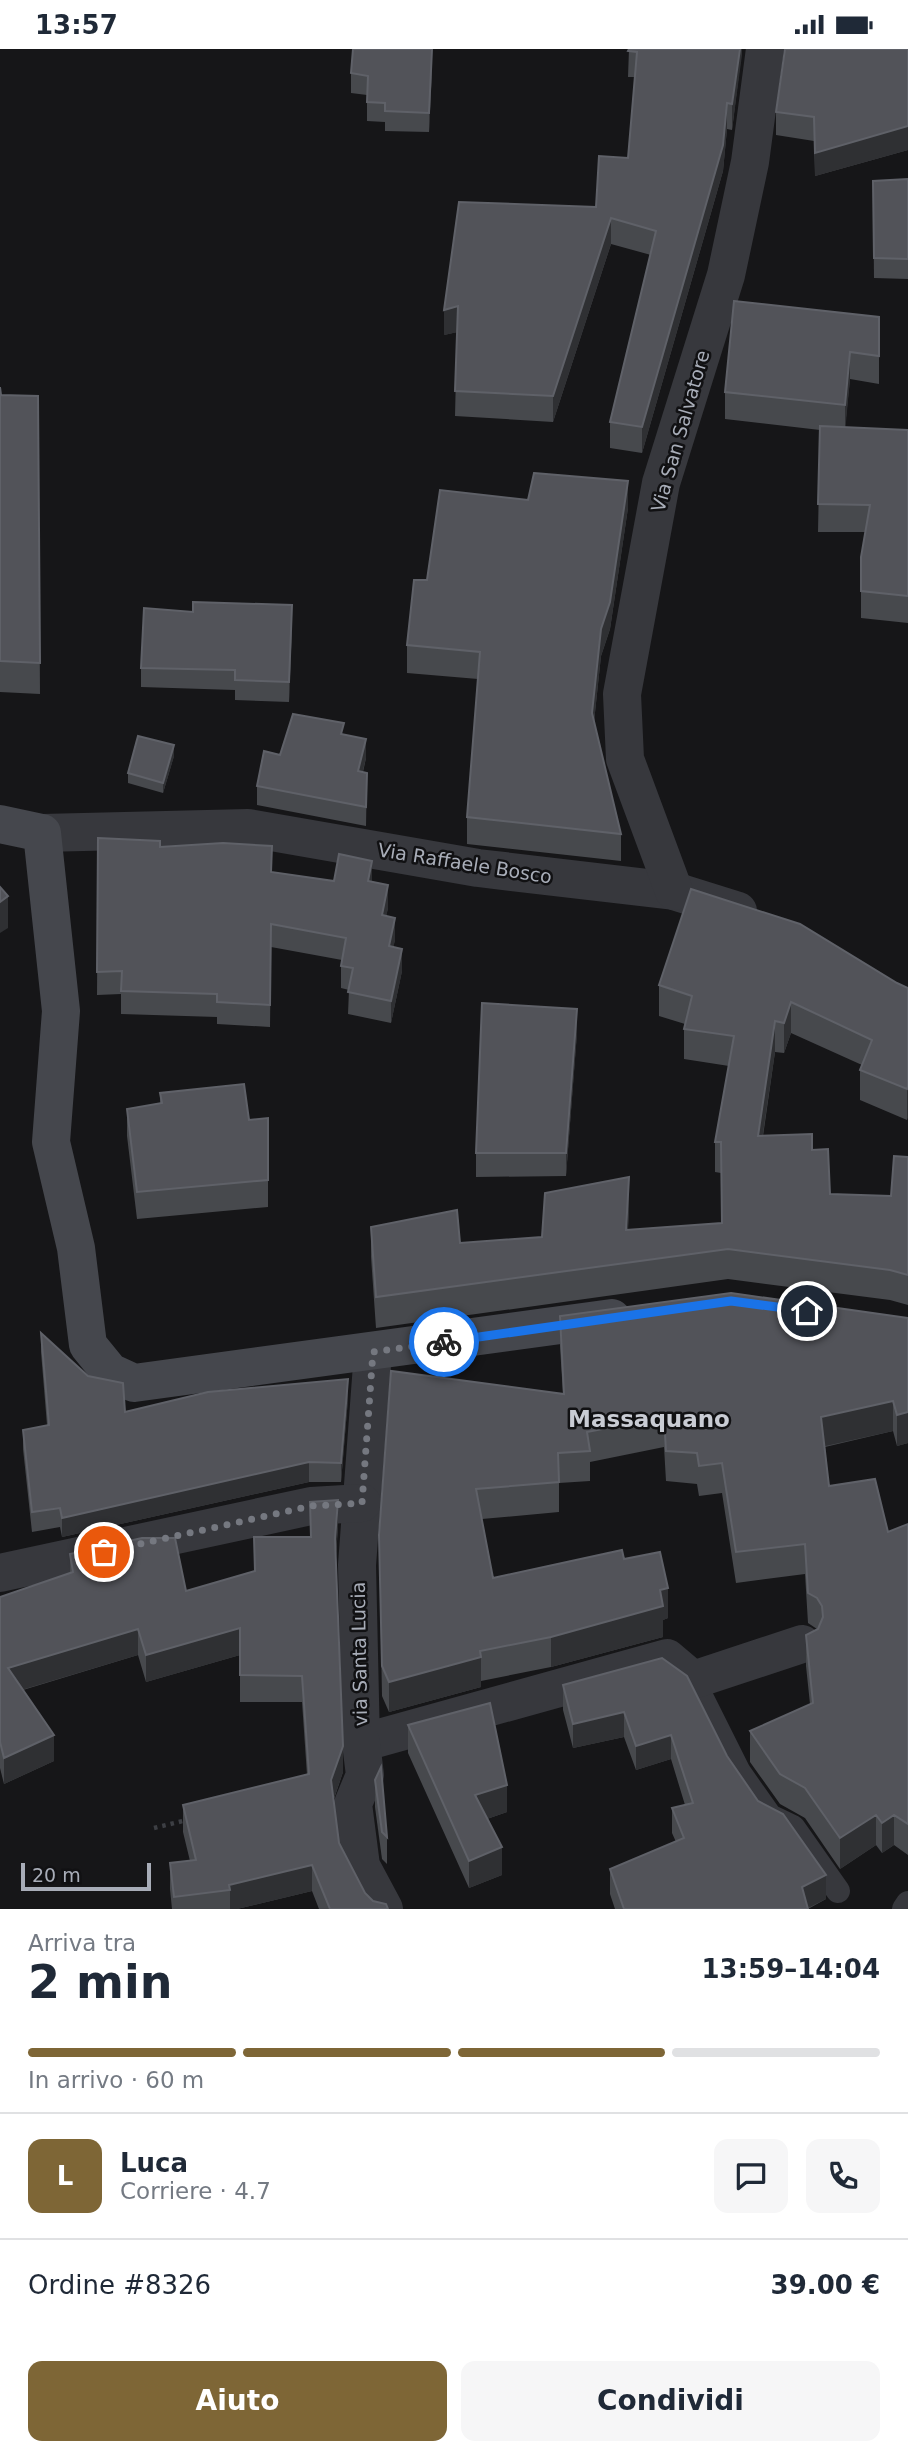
<!DOCTYPE html>
<html lang="it">
<head>
<meta charset="utf-8">
<style>
  :root { --surface:#fff; --page:#f6f6f7; --text:#1f2937; --muted:#747a83; --line:#e0e1e3; --accent:#7e6636 }
  body { margin:0; font-family:"DejaVu Sans",sans-serif; background:var(--page); color:var(--text); height:100vh; display:flex; flex-direction:column; font-size:26px; white-space:nowrap }
  * { box-sizing:border-box; margin:0 }
  p { font-size:23px; color:var(--muted) }
  .icon { flex:none; width:38px; height:38px; fill:none; stroke:currentColor; stroke-width:2; stroke-linecap:round; stroke-linejoin:round }
  .map { position:relative; height:1860px; overflow:hidden }
  .side { display:flex; flex-direction:column; background:var(--surface); flex:1 }
  .side>* { flex:none }
  .scale { position:absolute; left:21px; bottom:18px; width:130px; box-sizing:border-box; padding-left:7px; border:4px solid #a8adb8; border-top:0; font-size:19px; line-height:24px; white-space:nowrap; color:#a8adb8; -webkit-text-stroke:5px #111113; paint-order:stroke }
  .pin { position:absolute; display:grid; place-items:center; width:60px; height:60px; color:#fff; margin:-30px; border:4px solid #fff; border-radius:50%; box-shadow:0 2px 7px #0007 }
  .courier { position:absolute; display:grid; place-items:center; width:70px; height:70px; margin:-35px; border:5px solid #1a73e8; border-radius:50%; background:#fff; color:#222; box-shadow:0 2px 9px #0007 }
  .summary em { font-style:normal; font-weight:800 }
  .summary div { display:flex; flex-direction:column-reverse }
  .summary { display:flex; align-items:center; justify-content:space-between; height:119px; padding:0 28px }
  h1 { font-size:46px; font-weight:800; line-height:52px }
  .bar { display:grid; grid-template-columns:repeat(4,1fr); gap:10px 7px; align-content:center; height:84px; padding:0 28px }
  .bar i { height:9px; border-radius:5px; background:var(--line) }
  .bar .current { background:var(--accent) }
  .bar p { grid-column:span 4 }
  .line { display:flex; align-items:center; gap:18px; padding:0 28px; border-top:2px solid var(--line) }
  .line div { flex:1 }
  .round { display:grid; place-items:center; flex:none; width:74px; height:74px; border-radius:14px; background:var(--page) }
  .primary-button { display:flex; gap:14px; margin-top:auto; padding:14px 28px }
  .primary-button a { flex:1; height:80px; border-radius:14px; background:var(--accent); color:#fff; font-size:28px; font-weight:800; line-height:80px; text-align:center }
  .primary-button a+a { background:var(--page); color:var(--text) }
  .status { display:flex; justify-content:space-between; align-items:center; height:49px; padding:0 35px; background:var(--surface); direction:ltr }
  .status svg { height:19px; fill:currentColor }
  .map>svg:first-child { display:block }
  .lines { fill:none; stroke-linecap:round; stroke-linejoin:round }
  .path { stroke:#3d3f44; stroke-width:4.5; stroke-dasharray:3.5 5; stroke-linecap:butt }
  .lane { stroke:#37383d; stroke-width:24 }
  .street { stroke:#37383d; stroke-width:38 }
  .secondary { stroke:#45474d; stroke-width:38 }
  .wall { fill:#47494d }
  .shaded-wall { fill:#2f3033 }
  .building { fill:#525359; stroke:#5f6168; stroke-width:2 }
  .done { stroke:#757880; stroke-width:7; stroke-dasharray:0 12.6 }
  .route { stroke:#1a73e8; stroke-width:9 }
  .labels { text-anchor:middle; dominant-baseline:central; stroke-width:5; stroke-linejoin:round; paint-order:stroke }
  .street-label { font-size:19px; fill:#a8adb8; stroke:#111113 }
  .quarter-label { font-size:23px; font-weight:bold; fill:#c9ccd4; stroke:#111113 }
</style>
</head>
<body>
<div class="status"><b>13:57</b><svg viewBox="0 0 49 12"><path d="M0 12V9h3v3zM5 12V6h3v6zM10 12V3h3v9zM15 12V0h3v12zM26 1h20v11H26zM47 4h2v5h-2z"/></svg></div>
<div class="map">
<svg width="908" height="1860" viewBox="0 0 908 1860">
  <rect width="100%" height="100%" fill="#161618"/>
  <g class="lines">
    <path class="path" d="M154,1779L187,1771"/>
    <g class="lane">
      <path d="M693,1631L739,1723L770,1767L793,1778L838,1842"/>
      <path d="M904,1860L908,1854"/>
    </g>
    <g class="street">
      <path d="M42,784L248,779L478,819L674,842L738,862"/>
      <path d="M674,842L625,710L622,645L661,434L726,226L750,113L765,0"/>
      <path d="M373,1303L357,1516L361,1694L667,1609L693,1631L802,1595"/>
      <path d="M0,1524L311,1457L362,1454"/>
      <path d="M361,1694L365,1726L353,1755L361,1817L384,1860"/>
    </g>
    <path class="secondary" d="M0,775L42,784L61,962L51,1093L76,1199L88,1296L110,1323L134,1334L612,1269"/>
  </g>
  <g class="wall">
    <path d="M629,0H742L732,81L727,80L723,122L642,404L610,399V373L651,206L611,195L553,373L455,367L457,283L444,286L596,158L628,109L635,28H628Z"/>
    <path d="M908,0V101L815,127L814,92L776,86V63Z"/>
    <path d="M432,19L429,83L385,82V73L367,72V46L351,44V24Z"/>
    <path d="M908,130V230L874,229L873,132Z"/>
    <path d="M879,268V335L850,330L845,378L908,381V574L861,569V508L865,483H818L820,381L725,370V343Z"/>
    <path d="M0,338L1,346L38,347L40,645L0,643Z"/>
    <path d="M528,451L628,459L610,580L601,607L594,673L621,785V812L467,795V768L478,630L407,624V596L427,531Z"/>
    <path d="M292,576L289,653L235,651V641L141,638V619Z"/>
    <path d="M344,686L366,709L363,723L367,724L366,777L257,756V737L280,706Z"/>
    <path d="M174,707L163,744L128,734V724Z"/>
    <path d="M98,789L160,798L272,823L334,832L372,833L388,859L386,867L395,891L393,898L402,922L391,974L348,965L349,941L341,939V917L342,911L271,898L270,978L217,975V968L121,965V945L97,946Z"/>
    <path d="M897,934L908,939V1067L907,1071L860,1051V1021L862,1016L791,984L784,1004L775,1003L763,1087L812,1101L830,1145L891,1147L908,1108V1256L890,1251L728,1230L376,1279L371,1208V1178L460,1194L542,1188L629,1159L628,1181L722,1174L721,1124L715,1123V1093L729,1017L684,1010V980L685,975L659,967V936Z"/>
    <path d="M577,984L566,1127L476,1128V1104Z"/>
    <path d="M160,1044L249,1071L268,1069V1158L137,1170L127,1087V1060L160,1055Z"/>
    <path d="M560,1267L908,1269V1394L897,1397L893,1382L825,1398L829,1437L888,1483L908,1475V1806L894,1796L882,1804L876,1796L840,1820L805,1769L780,1755L750,1713V1682L810,1655L806,1617V1586L817,1580L808,1574L805,1525L736,1534L722,1444L699,1447L697,1435L666,1432L664,1398L590,1413V1432L559,1434V1463L482,1470L493,1529L624,1510L668,1569L663,1571V1588L551,1618L481,1632V1638L389,1663L382,1647L379,1486L563,1345L560,1298Z"/>
    <path d="M41,1284L125,1363L348,1350L341,1433H309L62,1488L60,1478L32,1483L23,1400V1381L47,1376L41,1303Z"/>
    <path d="M310,1453L338,1477L336,1508L343,1723L334,1750L339,1794L365,1844L373,1852L388,1860H319L312,1842L237,1860H172L170,1840V1814L190,1812L183,1783V1756L307,1726L302,1653H240V1606L146,1633L138,1606L23,1641L54,1712L4,1735L0,1719V1548L70,1524V1505L186,1542L254,1522V1488H310Z"/>
    <path d="M563,1636L727,1707L826,1850L808,1860H615L610,1845V1820L676,1793L672,1784V1759L685,1756L671,1710L636,1721L624,1688L573,1699L563,1661Z"/>
    <path d="M408,1676L507,1763L487,1770L502,1826L469,1839L408,1704Z"/>
    <path d="M375,1731L387,1788V1815L382,1810L375,1758Z"/>
  </g>
  <g class="shaded-wall">
    <path d="M432,0V19L429,83V64Z"/>
    <path d="M740,0H742V6L732,81V55Z"/>
    <path d="M727,54V80L723,122L642,404V378Z"/>
    <path d="M908,77V101L815,127V104Z"/>
    <path d="M611,169V195L553,373V347Z"/>
    <path d="M458,257V283L444,286V261Z"/>
    <path d="M850,303V330L845,384V356Z"/>
    <path d="M628,432V459L610,580L601,607L592,691V664L601,580Z"/>
    <path d="M292,556V576L289,653V633Z"/>
    <path d="M366,690V709L358,741V722Z"/>
    <path d="M174,696V707L163,744V734Z"/>
    <path d="M372,812V835L368,832Z"/>
    <path d="M388,836V859L382,889V866Z"/>
    <path d="M8,847V879L0,884V853Z"/>
    <path d="M395,869V891L389,919V897Z"/>
    <path d="M402,900V922L391,974V952Z"/>
    <path d="M791,953V984L784,1004V974Z"/>
    <path d="M577,960V984L566,1127V1104Z"/>
    <path d="M775,972V1003L758,1118V1087Z"/>
    <path d="M908,1037V1067L907,1071V1040Z"/>
    <path d="M629,1128V1159L626,1212V1181Z"/>
    <path d="M348,1330V1350L341,1433V1414Z"/>
    <path d="M893,1352V1382L821,1398V1368Z"/>
    <path d="M908,1363V1394L897,1397V1366Z"/>
    <path d="M309,1413V1433L62,1488V1469Z"/>
    <path d="M338,1451V1477L335,1516V1490Z"/>
    <path d="M668,1539V1569L663,1571V1588L551,1618V1588L660,1541Z"/>
    <path d="M240,1579V1606L146,1633V1606Z"/>
    <path d="M138,1580V1606L8,1645V1619Z"/>
    <path d="M481,1608V1638L389,1663V1633Z"/>
    <path d="M624,1663V1688L573,1699V1675Z"/>
    <path d="M54,1686V1712L4,1735V1709Z"/>
    <path d="M671,1686V1710L636,1721V1697Z"/>
    <path d="M343,1697V1723L331,1758V1731Z"/>
    <path d="M507,1736V1763L475,1774V1746Z"/>
    <path d="M876,1766V1796L840,1820V1789Z"/>
    <path d="M894,1766V1796L882,1804V1774Z"/>
    <path d="M502,1798V1826L469,1839V1812Z"/>
    <path d="M312,1816V1842L237,1860H230V1841L229,1836Z"/>
    <path d="M826,1826V1850L806,1860L802,1838Z"/>
  </g>
  <g class="building">
    <path d="M353,0H432L429,64L385,62V54L367,53L368,27L351,24Z"/>
    <path d="M629,0H740L732,55L727,54L723,96L642,378L610,373L656,182L611,169L553,347L455,342L458,257L444,261L459,153L596,158L599,107L628,109L637,3L628,2Z"/>
    <path d="M785,0H908V77L815,104L814,68L776,63Z"/>
    <path d="M908,130V210L874,209L873,132Z"/>
    <path d="M734,252L879,268V307L850,303L845,356L725,343Z"/>
    <path d="M0,338L1,346L38,347L40,614L0,612Z"/>
    <path d="M820,377L908,381V547L861,542V508L870,456L818,455Z"/>
    <path d="M534,424L628,432L610,553L601,580L592,664L621,785L467,768L480,603L407,596L414,531H427L440,441L528,451Z"/>
    <path d="M193,553L292,556L289,633L235,631V621L141,619L144,559L193,563Z"/>
    <path d="M293,665L344,674L341,685L366,690L358,722L367,724L366,758L257,737L264,702L280,706Z"/>
    <path d="M138,687L174,696L163,734L128,724Z"/>
    <path d="M98,789L160,792V798L223,794L272,797L271,823L334,832L339,805L372,812L368,832L388,836L382,866L395,869L389,897L402,900L391,952L348,943L353,919L341,917L346,889L271,875L270,956L217,953V945L121,942L122,922L97,923Z"/>
    <path d="M0,838L8,847L0,853Z"/>
    <path d="M691,840L800,875L897,934L908,939V1037L907,1040L860,1021L872,991L791,953L784,974L775,972L758,1087L812,1085V1101L828,1100L830,1145L891,1147L894,1107L908,1108V1226L890,1221L728,1200L376,1248L371,1178L457,1161L460,1194L542,1188L545,1144L629,1128L626,1181L722,1174L721,1093H715L734,987L684,980L692,947L659,936Z"/>
    <path d="M482,954L577,960L566,1104H476Z"/>
    <path d="M244,1035L249,1071L268,1069V1131L137,1143L127,1060L162,1054L160,1044Z"/>
    <path d="M731,1244L908,1269V1363L897,1366L893,1352L821,1368L829,1437L875,1430L888,1483L908,1475V1775L894,1766L882,1774L876,1766L840,1789L805,1739L780,1725L750,1682L813,1654L806,1586L818,1580L823,1568L822,1557L817,1549L808,1544L805,1495L736,1503L722,1414L699,1417L697,1404L666,1402L664,1368L587,1383L590,1402L558,1404L559,1433L476,1440L493,1529L622,1501L624,1510L660,1503L668,1539L660,1541L663,1557L551,1588L480,1602L481,1608L389,1633L382,1617L379,1486L391,1322L564,1345L560,1267Z"/>
    <path d="M41,1284L88,1327L123,1334L125,1363L208,1343L348,1330L341,1414L309,1413L62,1469L60,1459L32,1463L23,1381L49,1376Z"/>
    <path d="M338,1451L335,1490L343,1697L331,1731L339,1794L365,1844L373,1852L386,1855L388,1860H330L312,1816L229,1836L230,1841L174,1848L170,1814L196,1811L183,1756L309,1725L302,1627L240,1626V1579L146,1606L138,1580L8,1619L54,1686L4,1709L0,1693V1548L73,1523L70,1505L142,1489H175L186,1542L255,1522L254,1488H311L310,1453Z"/>
    <path d="M662,1609L687,1627L727,1707L758,1752L783,1765L826,1826L802,1838L808,1860H624L610,1820L684,1789L672,1759L693,1754L671,1686L636,1697L624,1663L573,1675L563,1636Z"/>
    <path d="M490,1654L507,1736L475,1746L502,1798L469,1812L408,1676Z"/>
    <path d="M381,1718L387,1788L382,1783L375,1731Z"/>
  </g>
  <g class="lines">
    <path class="done" d="M104,1503L311,1457L362,1454L373,1303L444,1293"/>
    <path class="route" d="M444,1293L731,1252L807,1262"/>
  </g>
  <g class="labels">
    <g class="street-label">
      <text transform="translate(680 382) rotate(-74)">Via San Salvatore</text>
      <text transform="translate(465 814) rotate(9)">Via Raffaele Bosco</text>
      <text transform="translate(359 1605) rotate(-91)">via Santa Lucia</text>
    </g>
    <g class="quarter-label">
      <text x="649" y="1370">Massaquano</text>
    </g>
  </g>
</svg>
<div class="scale">20 m</div>
<div class="pin" style="left:104px;top:1503px;background:#ea580c"><svg class="icon" aria-label="bag" viewBox="0 0 24 24"><path d="M5 8h14l-1 12H6zM9 8a3 3 0 0 1 6 0"/></svg></div>
<div class="pin" style="left:807px;top:1262px;background:#1f2937"><svg class="icon" aria-label="home" viewBox="0 0 24 24"><path d="M3 11l9-7 9 7M6 9v11h12V9"/></svg></div>
<div class="courier" style="left:444px;top:1293px"><svg class="icon" aria-label="bike" viewBox="0 0 24 24"><circle cx="6" cy="16" r="4"/><circle cx="18" cy="16" r="4"/><path d="M6 16l4-8h5l3 8M10 8l3 8H6M13 5h3"/></svg></div>
</div>
<section class="side">
<div class="summary"><div><h1>2 min</h1><p>Arriva tra</p></div><em>13:59–14:04</em></div>
<div class="bar"><i class="current"></i><i class="current"></i><i class="current"></i><i></i><p>In arrivo · 60 m</p></div>
<div class="line" style="height:126px"><b class="round" style="background:var(--accent);color:#fff">L</b><div><b>Luca</b><p>Corriere · 4.7</p></div><a class="round"><svg class="icon" aria-label="chat" viewBox="0 0 24 24"><path d="M4 5h16v11H9l-5 4z"/></svg></a><a class="round"><svg class="icon" aria-label="phone" viewBox="0 0 24 24"><path d="M5 4h4l2 5-3 2q2 4 5 5l2-3 5 2v4C11 20 4 13 5 4z"/></svg></a></div>
<div class="line" style="height:91px"><div>Ordine #8326</div><b>39.00 €</b></div>
<div class="primary-button"><a>Aiuto</a><a>Condividi</a></div>
</section>
</body>
</html>
